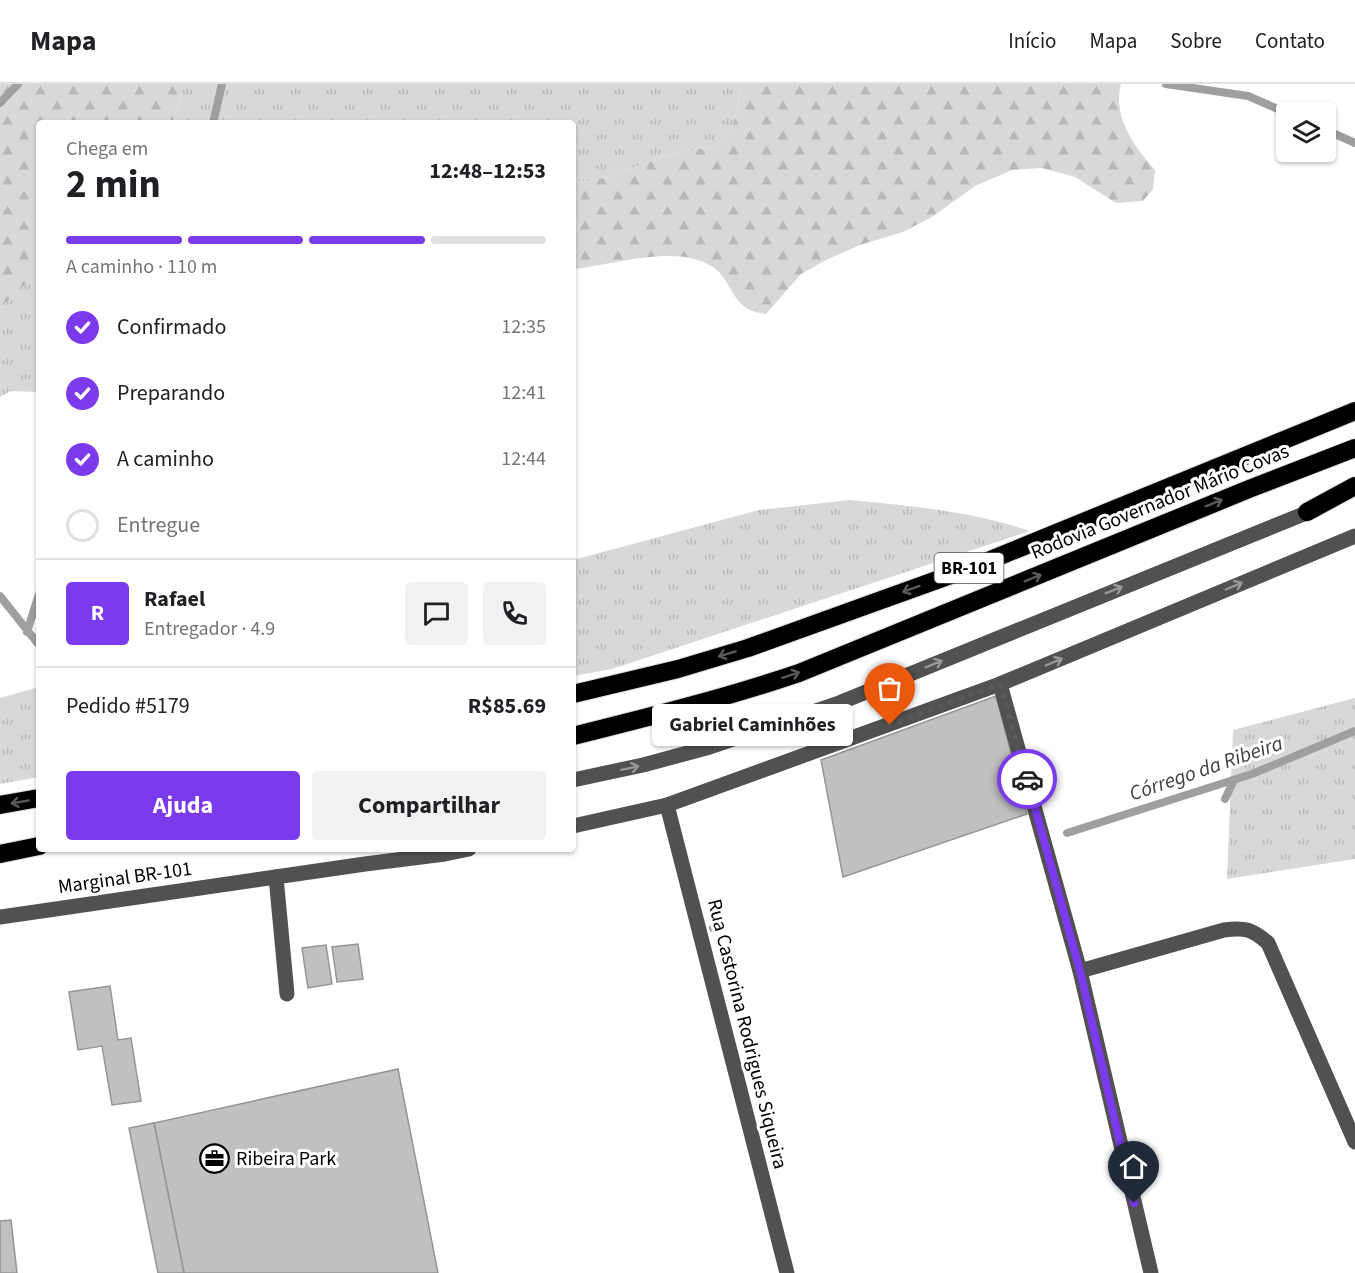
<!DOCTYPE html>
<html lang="pt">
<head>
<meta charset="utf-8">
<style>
  :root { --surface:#fff; --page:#f2f2f2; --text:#202124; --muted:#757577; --line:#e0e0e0; --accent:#7c3aed }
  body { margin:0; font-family:"Source Sans 3",sans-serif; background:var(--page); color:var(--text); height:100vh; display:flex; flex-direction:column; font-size:22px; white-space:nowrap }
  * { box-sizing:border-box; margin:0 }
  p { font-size:20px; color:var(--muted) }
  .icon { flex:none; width:33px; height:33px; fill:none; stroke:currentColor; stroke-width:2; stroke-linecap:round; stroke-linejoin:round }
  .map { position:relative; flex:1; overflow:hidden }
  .details { position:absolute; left:36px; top:36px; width:540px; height:732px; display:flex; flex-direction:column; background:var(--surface); border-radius:6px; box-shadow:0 2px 4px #0004 }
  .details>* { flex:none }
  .buttons { position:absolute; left:1276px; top:18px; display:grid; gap:12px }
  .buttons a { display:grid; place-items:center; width:60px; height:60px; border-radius:6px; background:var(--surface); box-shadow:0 2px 4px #0004; font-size:30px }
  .pin { position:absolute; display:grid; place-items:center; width:51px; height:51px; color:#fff; margin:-62px -26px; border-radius:50% 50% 50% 0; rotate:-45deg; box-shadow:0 0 6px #0007 }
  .pin .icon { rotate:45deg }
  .courier { position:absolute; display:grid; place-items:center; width:60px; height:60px; margin:-30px; border:4px solid #7c3aed; border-radius:50%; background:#fff; color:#222; box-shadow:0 2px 8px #0007 }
  .bubble { position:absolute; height:42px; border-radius:6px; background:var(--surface); box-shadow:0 2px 4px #0004; font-size:20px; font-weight:700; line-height:42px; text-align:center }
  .head em { font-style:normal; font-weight:700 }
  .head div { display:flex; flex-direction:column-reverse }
  .head { display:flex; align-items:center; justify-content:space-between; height:102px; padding:0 30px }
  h1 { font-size:39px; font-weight:700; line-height:45px }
  .bar { display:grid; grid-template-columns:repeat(4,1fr); gap:9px 6px; align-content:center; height:72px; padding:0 30px }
  .bar i { height:8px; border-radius:4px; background:var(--line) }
  .bar .active { background:var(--accent) }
  .bar p { grid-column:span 4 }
  .line { display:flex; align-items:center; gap:15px; padding:0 30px; border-top:2px solid var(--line) }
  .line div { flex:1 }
  .round { display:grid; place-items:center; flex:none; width:63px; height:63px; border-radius:6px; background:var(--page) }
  ol { padding:0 30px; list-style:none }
  li { display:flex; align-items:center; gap:18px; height:66px }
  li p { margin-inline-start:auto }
  li .icon { padding:6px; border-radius:50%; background:var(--accent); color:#fff; stroke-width:4 }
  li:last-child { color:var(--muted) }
  li i { width:33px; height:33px; border:3px solid var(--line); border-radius:50% }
  .button { display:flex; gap:12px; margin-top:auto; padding:12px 30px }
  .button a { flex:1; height:69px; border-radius:6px; background:var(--accent); color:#fff; font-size:24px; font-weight:700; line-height:69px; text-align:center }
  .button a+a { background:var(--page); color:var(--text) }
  header { display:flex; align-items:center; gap:36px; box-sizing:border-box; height:84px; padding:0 30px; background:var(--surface); border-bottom:2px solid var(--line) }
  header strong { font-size:28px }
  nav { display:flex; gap:33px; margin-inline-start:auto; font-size:21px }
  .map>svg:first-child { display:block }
  .grass { fill:url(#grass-tufts) }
  .forest { fill:url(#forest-firs) }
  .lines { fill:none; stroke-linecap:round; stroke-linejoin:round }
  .stream { stroke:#9f9f9f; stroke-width:8 }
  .building { fill:#c0c0c0; stroke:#959595; stroke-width:1.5 }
  .highway-casing { stroke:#dbdbdb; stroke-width:20 }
  .minor { stroke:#515151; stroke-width:15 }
  .highway { stroke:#000; stroke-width:18 }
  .oneway { stroke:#595959 }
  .oneway2 { stroke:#979797 }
  .done { stroke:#595959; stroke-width:6; stroke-dasharray:0 10.8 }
  .route { stroke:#7c3aed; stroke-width:8 }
  .labels { text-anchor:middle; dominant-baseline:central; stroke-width:6; stroke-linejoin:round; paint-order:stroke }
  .shield { fill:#fff; stroke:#4c4c4c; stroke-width:1.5 }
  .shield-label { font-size:18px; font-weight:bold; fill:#000 }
  .street-label { font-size:20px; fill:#000; stroke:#fff }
  .poi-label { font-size:20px; fill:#000; stroke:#fff; text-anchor:start }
  .water-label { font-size:21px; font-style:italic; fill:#404040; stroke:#fff }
</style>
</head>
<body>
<header>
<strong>Mapa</strong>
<nav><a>Início</a><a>Mapa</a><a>Sobre</a><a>Contato</a></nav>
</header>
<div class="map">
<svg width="1355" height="1189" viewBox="0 0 1355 1189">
  <defs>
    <pattern id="grass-tufts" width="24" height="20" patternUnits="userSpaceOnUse" patternTransform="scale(1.5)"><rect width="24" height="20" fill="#d8d8d8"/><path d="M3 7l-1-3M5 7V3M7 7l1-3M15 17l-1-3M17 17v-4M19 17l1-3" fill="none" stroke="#b8b8b8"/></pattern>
    <pattern id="forest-firs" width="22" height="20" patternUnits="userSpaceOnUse" patternTransform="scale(1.5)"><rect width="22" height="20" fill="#d8d8d8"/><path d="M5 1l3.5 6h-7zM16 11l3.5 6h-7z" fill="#b8b8b8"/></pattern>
  </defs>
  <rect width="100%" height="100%" fill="#fff"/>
  <g class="grass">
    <path d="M184,0H740L737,29L730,47L713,63L685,67L653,76L613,92L590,97L573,98V39H172Z"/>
    <path d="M39,188V308L11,307L0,313V224Z"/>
    <path d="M850,416C913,422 970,427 1030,447L612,585L573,592V476L759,426Z"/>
    <path d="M39,603V693L0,700V614Z"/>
    <path d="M1355,614V775L1227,795L1233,646Z"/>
  </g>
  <g class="forest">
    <path d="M0,0H184L172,39H39V188L0,224Z"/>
    <path d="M740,0H1121C1112,33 1135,63 1155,86L1153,105L1143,117L1116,119L1075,93L1042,84L1012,86L975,102L932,133L903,148L860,161L826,176L801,190L766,230C761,229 753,228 748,225C732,216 729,194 713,183C676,159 614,181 573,185V98L590,97L613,92L653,76L685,67L713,63L730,47L737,29Z"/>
  </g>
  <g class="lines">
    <g class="stream">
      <path d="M1166,0L1248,12L1287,29"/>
      <path d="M0,19L18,0"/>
      <path d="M213,39L222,0"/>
      <path d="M1326,46L1355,59"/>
      <path d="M0,512L39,561"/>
      <path d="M27,548L39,510"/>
      <path d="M1225,715L1234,696"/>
      <path d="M1067,749L1252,690L1355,647"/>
      <path d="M713,844L715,843"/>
    </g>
  </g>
  <g class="building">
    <path d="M996,612L1027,730L843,793L821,676Z"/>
    <path d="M358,860L363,895L337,898L332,863Z"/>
    <path d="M326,861L332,900L308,904L302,864Z"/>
    <path d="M110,902L118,956L131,954L141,1017L112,1021L102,962L78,966L69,908Z"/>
    <path d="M398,985L438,1189H184L154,1039Z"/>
    <path d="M154,1039L184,1189H158L129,1044Z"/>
    <path d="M11,1136L17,1189H0V1137Z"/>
  </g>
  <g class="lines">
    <defs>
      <g id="highway">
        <path d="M1307,428L1355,402"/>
        <path d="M573,610L678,585L748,564L973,483L1355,327"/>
        <path d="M573,652C649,633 725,614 799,589L1249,405L1355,364"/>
        <path d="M0,721L39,714"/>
        <path d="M0,770L39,762"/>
      </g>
    </defs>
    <use href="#highway" class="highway-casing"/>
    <g class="minor">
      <path d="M1000,600L1080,887L1151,1189"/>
      <path d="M573,696L643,681L710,663L839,619L1316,425"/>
      <path d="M667,721L787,1189"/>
      <path d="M573,742L667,721L1000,600L1355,452"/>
      <path d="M276,793L287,910"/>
      <path d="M0,833L365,780L445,770L469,765"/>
      <path d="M1080,887L1224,846C1245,843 1252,845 1268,859L1355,1058"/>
    </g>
    <use href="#highway" class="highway"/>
  </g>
  <defs><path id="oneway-shaft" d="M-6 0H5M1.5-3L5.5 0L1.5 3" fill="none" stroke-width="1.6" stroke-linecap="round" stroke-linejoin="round" transform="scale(1.5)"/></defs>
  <g class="oneway">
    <use href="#oneway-shaft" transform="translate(1214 419) rotate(-22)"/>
    <use href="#oneway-shaft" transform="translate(1033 494) rotate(-22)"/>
    <use href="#oneway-shaft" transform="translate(911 505) rotate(160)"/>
    <use href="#oneway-shaft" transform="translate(727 570) rotate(163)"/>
    <use href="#oneway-shaft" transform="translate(791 591) rotate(-19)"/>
    <use href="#oneway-shaft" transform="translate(20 718) rotate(170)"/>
  </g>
  <g class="oneway2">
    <use href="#oneway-shaft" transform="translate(1234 502) rotate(-23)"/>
    <use href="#oneway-shaft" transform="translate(1114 506) rotate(-22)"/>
    <use href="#oneway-shaft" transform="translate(1054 578) rotate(-23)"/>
    <use href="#oneway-shaft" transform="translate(934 580) rotate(-22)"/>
    <use href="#oneway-shaft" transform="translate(630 684) rotate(-12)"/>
  </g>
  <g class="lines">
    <path class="done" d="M890,641L1000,600L1027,695"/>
    <path class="route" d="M1027,695L1080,887L1134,1119"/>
  </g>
  <defs>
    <symbol id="office-ring" viewBox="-11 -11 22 22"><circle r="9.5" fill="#fff" stroke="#000" stroke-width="1.5"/><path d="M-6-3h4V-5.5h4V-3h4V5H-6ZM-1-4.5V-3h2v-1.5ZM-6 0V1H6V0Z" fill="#000"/></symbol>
  </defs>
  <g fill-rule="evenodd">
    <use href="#office-ring" x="198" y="1058" width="33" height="33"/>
  </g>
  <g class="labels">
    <rect class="shield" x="934.5" y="469" width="69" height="30" rx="4.5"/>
    <g class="shield-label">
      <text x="969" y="484">BR-101</text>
    </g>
    <g class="street-label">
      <text transform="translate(1160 418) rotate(-22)">Rodovia Governador Mário Covas</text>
      <text transform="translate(125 794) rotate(-8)">Marginal BR-101</text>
      <text transform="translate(747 950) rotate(76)">Rua Castorina Rodrigues Siqueira</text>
    </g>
    <g class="poi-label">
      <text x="236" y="1075">Ribeira Park</text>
    </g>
    <g class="water-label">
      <text transform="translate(1206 684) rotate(-19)">Córrego da Ribeira</text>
    </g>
  </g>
</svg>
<div class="buttons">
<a><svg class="icon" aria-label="layers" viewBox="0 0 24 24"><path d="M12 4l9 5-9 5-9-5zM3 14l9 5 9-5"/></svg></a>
</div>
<div class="pin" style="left:890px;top:641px;background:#ea580c"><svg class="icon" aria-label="bag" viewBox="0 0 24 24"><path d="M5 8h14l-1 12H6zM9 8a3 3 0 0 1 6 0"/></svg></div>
<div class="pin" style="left:1134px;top:1119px;background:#1f2937"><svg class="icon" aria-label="home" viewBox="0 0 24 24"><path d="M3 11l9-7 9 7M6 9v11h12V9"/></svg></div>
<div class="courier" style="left:1027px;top:695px"><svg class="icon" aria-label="car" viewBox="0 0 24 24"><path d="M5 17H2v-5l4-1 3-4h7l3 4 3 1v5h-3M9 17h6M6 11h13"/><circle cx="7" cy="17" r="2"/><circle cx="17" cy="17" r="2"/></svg></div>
<div class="bubble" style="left:652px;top:620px;width:201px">Gabriel Caminhões</div>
<section class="details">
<div class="head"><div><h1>2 min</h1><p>Chega em</p></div><em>12:48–12:53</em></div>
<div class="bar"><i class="active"></i><i class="active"></i><i class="active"></i><i></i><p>A caminho · 110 m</p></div>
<ol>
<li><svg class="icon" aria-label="check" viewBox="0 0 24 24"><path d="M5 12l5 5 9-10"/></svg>Confirmado<p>12:35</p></li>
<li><svg class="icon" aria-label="check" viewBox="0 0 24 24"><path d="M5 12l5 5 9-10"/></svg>Preparando<p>12:41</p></li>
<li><svg class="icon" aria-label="check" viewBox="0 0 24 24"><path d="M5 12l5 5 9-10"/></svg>A caminho<p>12:44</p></li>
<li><i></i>Entregue</li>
</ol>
<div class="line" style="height:108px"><b class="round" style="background:var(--accent);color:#fff">R</b><div><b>Rafael</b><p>Entregador · 4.9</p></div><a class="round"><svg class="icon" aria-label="chat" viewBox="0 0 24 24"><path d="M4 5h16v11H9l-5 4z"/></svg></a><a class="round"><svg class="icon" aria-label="phone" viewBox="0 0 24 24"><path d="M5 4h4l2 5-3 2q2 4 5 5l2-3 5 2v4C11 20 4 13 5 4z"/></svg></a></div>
<div class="line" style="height:78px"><div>Pedido #5179</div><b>R$85.69</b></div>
<div class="button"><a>Ajuda</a><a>Compartilhar</a></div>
</section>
</div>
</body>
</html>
